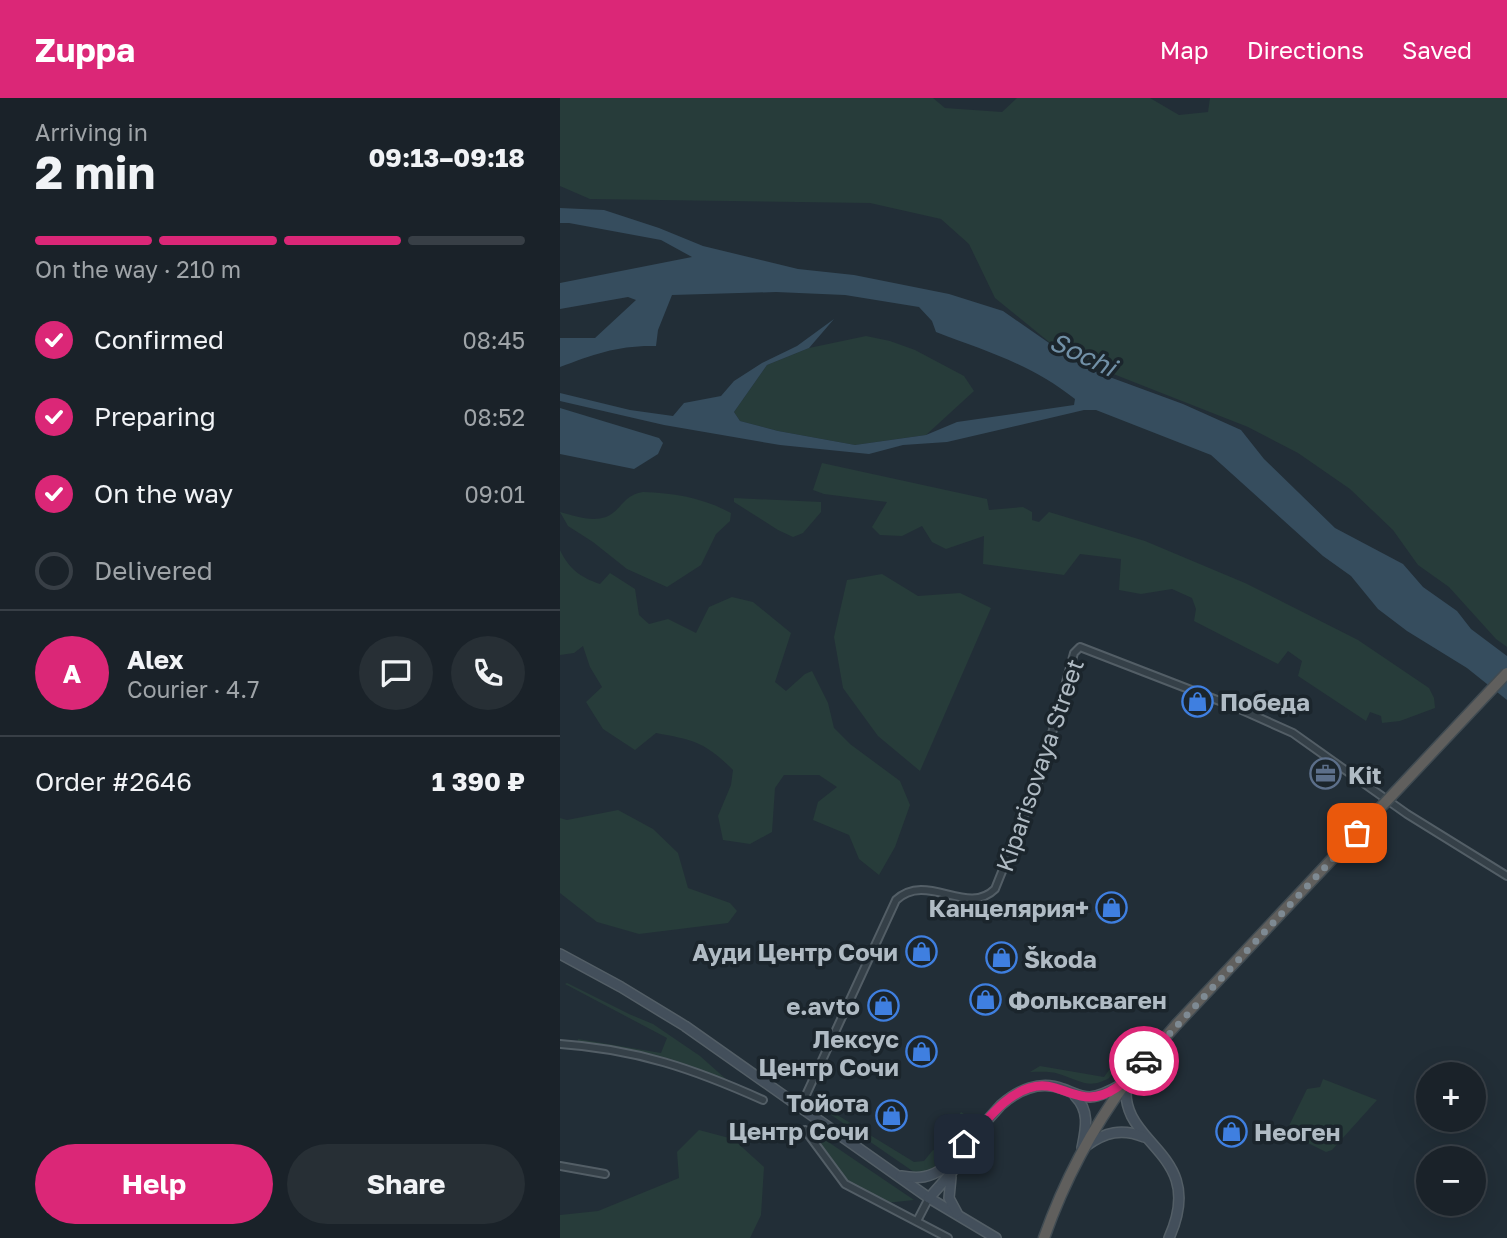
<!DOCTYPE html>
<html lang="en">
<head>
<meta charset="utf-8">
<style>
  :root { --surface:#1a2229; --page:#272f35; --text:#f1f3f6; --muted:#9fa4a8; --line:#383f46; --accent:#db2777 }
  body { margin:0; font-family:"Golos Text",sans-serif; background:var(--page); color:var(--text); height:100vh; display:flex; flex-direction:column; font-size:26px; white-space:nowrap }
  * { box-sizing:border-box; margin:0 }
  p { font-size:23px; color:var(--muted) }
  .icon { flex:none; width:38px; height:38px; fill:none; stroke:currentColor; stroke-width:2; stroke-linecap:round; stroke-linejoin:round }
  .map { position:relative; flex:1; overflow:hidden }
  .panel { display:flex; flex-direction:column; background:var(--surface); width:560px }
  .panel>* { flex:none }
  .buttons { position:absolute; left:856px; top:964px; display:grid; gap:14px }
  .buttons a { display:grid; place-items:center; width:70px; height:70px; border-radius:50%; background:var(--surface); box-shadow:0 7px 28px #0002,0 0 0 2px var(--line); font-size:35px }
  .pin { position:absolute; display:grid; place-items:center; width:60px; height:60px; color:#fff; margin:-30px; border-radius:14px; box-shadow:0 4px 10px #0006 }
  .courier { position:absolute; display:grid; place-items:center; width:70px; height:70px; margin:-35px; border:5px solid #db2777; border-radius:50%; background:#fff; color:#222; box-shadow:0 2px 9px #0007 }
  .overview em { font-style:normal; font-weight:700 }
  .overview div { display:flex; flex-direction:column-reverse }
  .overview { display:flex; align-items:center; justify-content:space-between; height:119px; padding:0 35px }
  h1 { font-size:46px; font-weight:700; line-height:52px }
  .bar { display:grid; grid-template-columns:repeat(4,1fr); gap:10px 7px; align-content:center; height:84px; padding:0 35px }
  .bar i { height:9px; border-radius:5px; background:var(--line) }
  .bar .selected { background:var(--accent) }
  .bar p { grid-column:span 4 }
  .line { display:flex; align-items:center; gap:18px; padding:0 35px; border-top:2px solid var(--line) }
  .line div { flex:1 }
  .round { display:grid; place-items:center; flex:none; width:74px; height:74px; border-radius:37px; background:var(--page) }
  ol { padding:0 35px; list-style:none }
  li { display:flex; align-items:center; gap:21px; height:77px }
  li p { margin-inline-start:auto }
  li .icon { padding:7px; border-radius:50%; background:var(--accent); color:#fff; stroke-width:4 }
  li:last-child { color:var(--muted) }
  li i { width:38px; height:38px; border:4px solid var(--line); border-radius:50% }
  .action { display:flex; gap:14px; margin-top:auto; padding:14px 35px }
  .action a { flex:1; height:80px; border-radius:42px; background:var(--accent); color:#fff; font-size:28px; font-weight:700; line-height:80px; text-align:center }
  .action a+a { background:var(--page); color:var(--text) }
  header { display:flex; align-items:center; gap:42px; box-sizing:border-box; height:98px; padding:0 35px; background:var(--accent); color:#fff }
  header strong { font-size:33px }
  nav { display:flex; gap:38px; margin-inline-start:auto; font-size:24px }
  main { display:flex; flex:1; min-height:0 }
  .map>svg:first-child { display:block }
  .green { fill:#273c3a }
  .water { fill:#364d5e }
  .lines { fill:none; stroke-linecap:round; stroke-linejoin:round }
  .minor-casing { stroke:#535e66; stroke-width:10 }
  .secondary-casing { stroke:#535e66; stroke-width:12 }
  .trunk-casing { stroke:#404b52; stroke-width:13 }
  .minor { stroke:#354048; stroke-width:6 }
  .secondary { stroke:#434f5b; stroke-width:9 }
  .trunk { stroke:#605f5d; stroke-width:10 }
  .trunk-bridge-casing { stroke:#404b52; stroke-width:13; stroke-linecap:butt }
  .trunk-bridge { stroke:#605f5d; stroke-width:10 }
  .done { stroke:#7e8a93; stroke-width:7; stroke-dasharray:0 12.6 }
  .route { stroke:#db2777; stroke-width:9 }
  .labels { text-anchor:middle; dominant-baseline:central; stroke-width:7; stroke-linejoin:round; paint-order:stroke }
  .poi-label { font-size:24px; font-weight:bold; fill:#b0bbc4; stroke:#1b252c; text-anchor:start }
  .street-label { font-size:24px; fill:#b0bbc4; stroke:#1b252c }
  .water-label { font-size:26px; font-style:italic; fill:#7190a7; stroke:#1b252c }
</style>
</head>
<body>
<header>
<strong>Zuppa</strong>
<nav><a>Map</a><a>Directions</a><a>Saved</a></nav>
</header>
<main>
<section class="panel">
<div class="overview"><div><h1>2 min</h1><p>Arriving in</p></div><em>09:13–09:18</em></div>
<div class="bar"><i class="selected"></i><i class="selected"></i><i class="selected"></i><i></i><p>On the way · 210 m</p></div>
<ol>
<li><svg class="icon" aria-label="check" viewBox="0 0 24 24"><path d="M5 12l5 5 9-10"/></svg>Confirmed<p>08:45</p></li>
<li><svg class="icon" aria-label="check" viewBox="0 0 24 24"><path d="M5 12l5 5 9-10"/></svg>Preparing<p>08:52</p></li>
<li><svg class="icon" aria-label="check" viewBox="0 0 24 24"><path d="M5 12l5 5 9-10"/></svg>On the way<p>09:01</p></li>
<li><i></i>Delivered</li>
</ol>
<div class="line" style="height:126px"><b class="round" style="background:var(--accent);color:#fff">A</b><div><b>Alex</b><p>Courier · 4.7</p></div><a class="round"><svg class="icon" aria-label="chat" viewBox="0 0 24 24"><path d="M4 5h16v11H9l-5 4z"/></svg></a><a class="round"><svg class="icon" aria-label="phone" viewBox="0 0 24 24"><path d="M5 4h4l2 5-3 2q2 4 5 5l2-3 5 2v4C11 20 4 13 5 4z"/></svg></a></div>
<div class="line" style="height:91px"><div>Order #2646</div><b>1 390 ₽</b></div>
<div class="action"><a>Help</a><a>Share</a></div>
</section>
<div class="map">
<svg width="947" height="1140" viewBox="0 0 947 1140">
  <rect width="100%" height="100%" fill="#222e37"/>
  <g class="green">
    <path d="M0,0H373L385,10L442,14L457,0H590L619,17L648,14L650,0H947V549L936,541L889,489L858,467L833,432L790,391L738,355L688,329L505,257L435,200L409,146L381,121L310,105L30,101L0,88Z"/>
    <path d="M306,238L330,243L355,252L404,278L414,293L366,337L295,347L218,333L180,323L174,314L207,267L249,250Z"/>
    <path d="M262,365L427,401L429,412L463,409L472,414V422L479,424L489,414L585,443L685,485L798,542L869,590L874,600L875,610L840,623L822,625L821,618L810,614L806,623L738,578L742,563L728,553L718,566L634,523L636,511L632,500L612,491L581,496L559,492L561,461L520,456L504,477L423,466L424,438L386,451L372,444L362,428L342,438L320,437L312,429L327,404L264,396L253,392Z"/>
    <path d="M83,394C115,395 143,400 171,415L170,423L156,436L141,467L107,489L67,471L33,444L8,428L0,414C15,418 31,424 46,419C61,413 64,396 83,394Z"/>
    <path d="M174,400L261,404V414L243,435L233,439L218,432L174,404Z"/>
    <path d="M0,452C9,471 20,479 40,486L50,475L75,491L79,517L89,526L108,521L136,535L149,509L172,499L193,504L231,535L215,584L226,593L245,576L252,573L268,605L274,630L290,646L340,683L350,707L335,749L319,777L299,761L289,737L253,722L258,704L277,689L259,677H224L215,690L212,734L190,746L163,742L158,718L171,687L173,672C145,644 134,642 96,635L75,652L43,631L26,604L42,589L30,569L23,548L14,555L0,557Z"/>
    <path d="M322,476L358,498L400,495L431,510L360,673L318,638L283,590L274,539L287,482Z"/>
    <path d="M58,712L93,731L118,755L128,790L170,805L177,813L168,825L79,836L37,824L0,795V720L7,722Z"/>
    <path d="M7,885L69,916L93,926L140,958L167,982L72,952L17,945L18,941L101,955L107,940L5,886Z"/>
    <path d="M581,928L589,933L549,980C529,992 519,982 499,976C490,973 480,974 470,974L480,968L544,979Z"/>
    <path d="M763,981L817,1002L772,1052L766,1054L726,1034L747,991L760,989Z"/>
    <path d="M265,997L274,1015L354,1064L364,1063L373,1052L376,1053L401,1014L414,1023L385,1053L373,1071L365,1074H354L264,1012Z"/>
    <path d="M139,1032L173,1041L204,1069L201,1117L190,1140H0V1117L38,1113L119,1080L117,1054Z"/>
    <path d="M252,1033L354,1102L326,1105L286,1084Z"/>
  </g>
  <g class="water">
    <path d="M0,110L44,112L99,130L143,148L238,171L294,177L389,196L443,213L525,270L623,306L681,332L704,361L775,430L843,466L863,489L897,513L911,531L947,558V602L907,570L847,533L818,511L791,478L763,458L651,357L536,312H524L387,344L343,347L309,356L220,347L104,327L0,303V295L70,312L113,318L124,305L161,298L174,283L202,265L237,248L274,221L249,250L207,267L174,314L180,323L218,333L295,347L366,337L397,324L514,307L515,301C471,266 428,254 376,234L372,223L359,209L285,197L216,194L112,197L98,232L96,248C59,247 34,256 0,269V240H35L76,202L68,199L0,211V185L132,159L101,142L9,125H0Z"/>
    <path d="M0,310L99,340L103,345L98,356L74,371L0,356Z"/>
  </g>
  <g class="lines">
    <defs>
      <g id="minor">
        <path d="M0,946C76,951 134,971 203,1002"/>
        <path d="M240,1010L336,802C367,773 407,819 435,791L480,679L514,555L520,549L675,609L733,635L847,716L947,778"/>
        <path d="M245,1032L285,1086L388,1140"/>
        <path d="M0,1068L45,1076"/>
        <path d="M357,1123L369,1100"/>
      </g>
      <g id="secondary">
        <path d="M0,856L61,889L125,928L369,1100L436,1140"/>
        <path d="M567,983C555,1048 649,1052 609,1140"/>
        <path d="M515,998C530,1013 526,1030 522,1050"/>
        <path d="M526,1048C545,1034 562,1030 584,1039"/>
        <path d="M341,1078C359,1081 370,1080 385,1069L441,1007C458,992 480,982 503,991C512,994 520,999 530,999C543,998 555,990 566,984"/>
        <path d="M391,1079L389,1100L397,1115"/>
        <path d="M369,1100L392,1074L414,1039"/>
      </g>
      <path id="trunk" d="M484,1140C504,1083 531,1032 567,983"/>
    </defs>
    <use href="#minor" class="minor-casing"/>
    <use href="#secondary" class="secondary-casing"/>
    <use href="#trunk" class="trunk-casing"/>
    <use href="#minor" class="minor"/>
    <use href="#secondary" class="secondary"/>
    <use href="#trunk" class="trunk"/>
    <defs>
      <path id="trunk-bridge" d="M567,983L616,927L947,575"/>
    </defs>
    <use href="#trunk-bridge" class="trunk-bridge-casing"/>
    <use href="#trunk-bridge" class="trunk-bridge"/>
  </g>
  <g class="lines">
    <path class="done" d="M584,963L797,735"/>
    <path class="route" d="M404,1046C425,1027 441,999 469,990C489,983 502,994 521,998C547,1004 569,981 584,963"/>
  </g>
  <defs>
    <symbol id="shop-ring" viewBox="-11 -11 22 22"><circle r="9.5" fill="#1b252c" stroke="#3f7fe0" stroke-width="1.5"/><path d="M-5-2.5h2.3a2.7 3.5 0 0 1 5.4 0H5L5.5 6h-11ZM-1.5-2.5h3a1.5 2.3 0 0 0-3 0Z" fill="#3f7fe0"/></symbol>
    <symbol id="office-ring" viewBox="-11 -11 22 22"><circle r="9.5" fill="#1b252c" stroke="#5c6f8a" stroke-width="1.5"/><path d="M-6-3h4V-5.5h4V-3h4V5H-6ZM-1-4.5V-3h2v-1.5ZM-6 0V1H6V0Z" fill="#5c6f8a"/></symbol>
  </defs>
  <g fill-rule="evenodd">
    <use href="#shop-ring" x="620" y="586" width="35" height="35"/>
    <use href="#office-ring" x="748" y="658" width="35" height="35"/>
    <use href="#shop-ring" x="534" y="792" width="35" height="35"/>
    <use href="#shop-ring" x="344" y="836" width="35" height="35"/>
    <use href="#shop-ring" x="424" y="842" width="35" height="35"/>
    <use href="#shop-ring" x="408" y="884" width="35" height="35"/>
    <use href="#shop-ring" x="306" y="890" width="35" height="35"/>
    <use href="#shop-ring" x="344" y="936" width="35" height="35"/>
    <use href="#shop-ring" x="314" y="1000" width="35" height="35"/>
    <use href="#shop-ring" x="654" y="1016" width="35" height="35"/>
  </g>
  <g class="labels">
    <g class="poi-label">
      <text x="660" y="603">Победа</text>
      <text x="788" y="676">Kit</text>
      <text x="529" y="809" text-anchor="end">Канцелярия+</text>
      <text x="338" y="853" text-anchor="end">Ауди Центр Сочи</text>
      <text x="464" y="860">Škoda</text>
      <text x="448" y="901">Фольксваген</text>
      <text x="300" y="907" text-anchor="end">e.avto</text>
      <text x="339" y="940" text-anchor="end">Лексус<tspan x="339" dy="28">Центр Сочи</tspan></text>
      <text x="309" y="1004" text-anchor="end">Тойота<tspan x="309" dy="28">Центр Сочи</tspan></text>
      <text x="694" y="1033">Неоген</text>
    </g>
    <g class="street-label">
      <text transform="translate(479 667) rotate(-71)">Kiparisovaya Street</text>
    </g>
    <g class="water-label">
      <text transform="translate(523 256) rotate(25)">Sochi</text>
    </g>
  </g>
</svg>
<div class="buttons">
<a>+</a>
<a>−</a>
</div>
<div class="pin" style="left:797px;top:735px;background:#ea580c"><svg class="icon" aria-label="bag" viewBox="0 0 24 24"><path d="M5 8h14l-1 12H6zM9 8a3 3 0 0 1 6 0"/></svg></div>
<div class="pin" style="left:404px;top:1046px;background:#1f2937"><svg class="icon" aria-label="home" viewBox="0 0 24 24"><path d="M3 11l9-7 9 7M6 9v11h12V9"/></svg></div>
<div class="courier" style="left:584px;top:963px"><svg class="icon" aria-label="car" viewBox="0 0 24 24"><path d="M5 17H2v-5l4-1 3-4h7l3 4 3 1v5h-3M9 17h6M6 11h13"/><circle cx="7" cy="17" r="2"/><circle cx="17" cy="17" r="2"/></svg></div>
</div>
</main>
</body>
</html>
